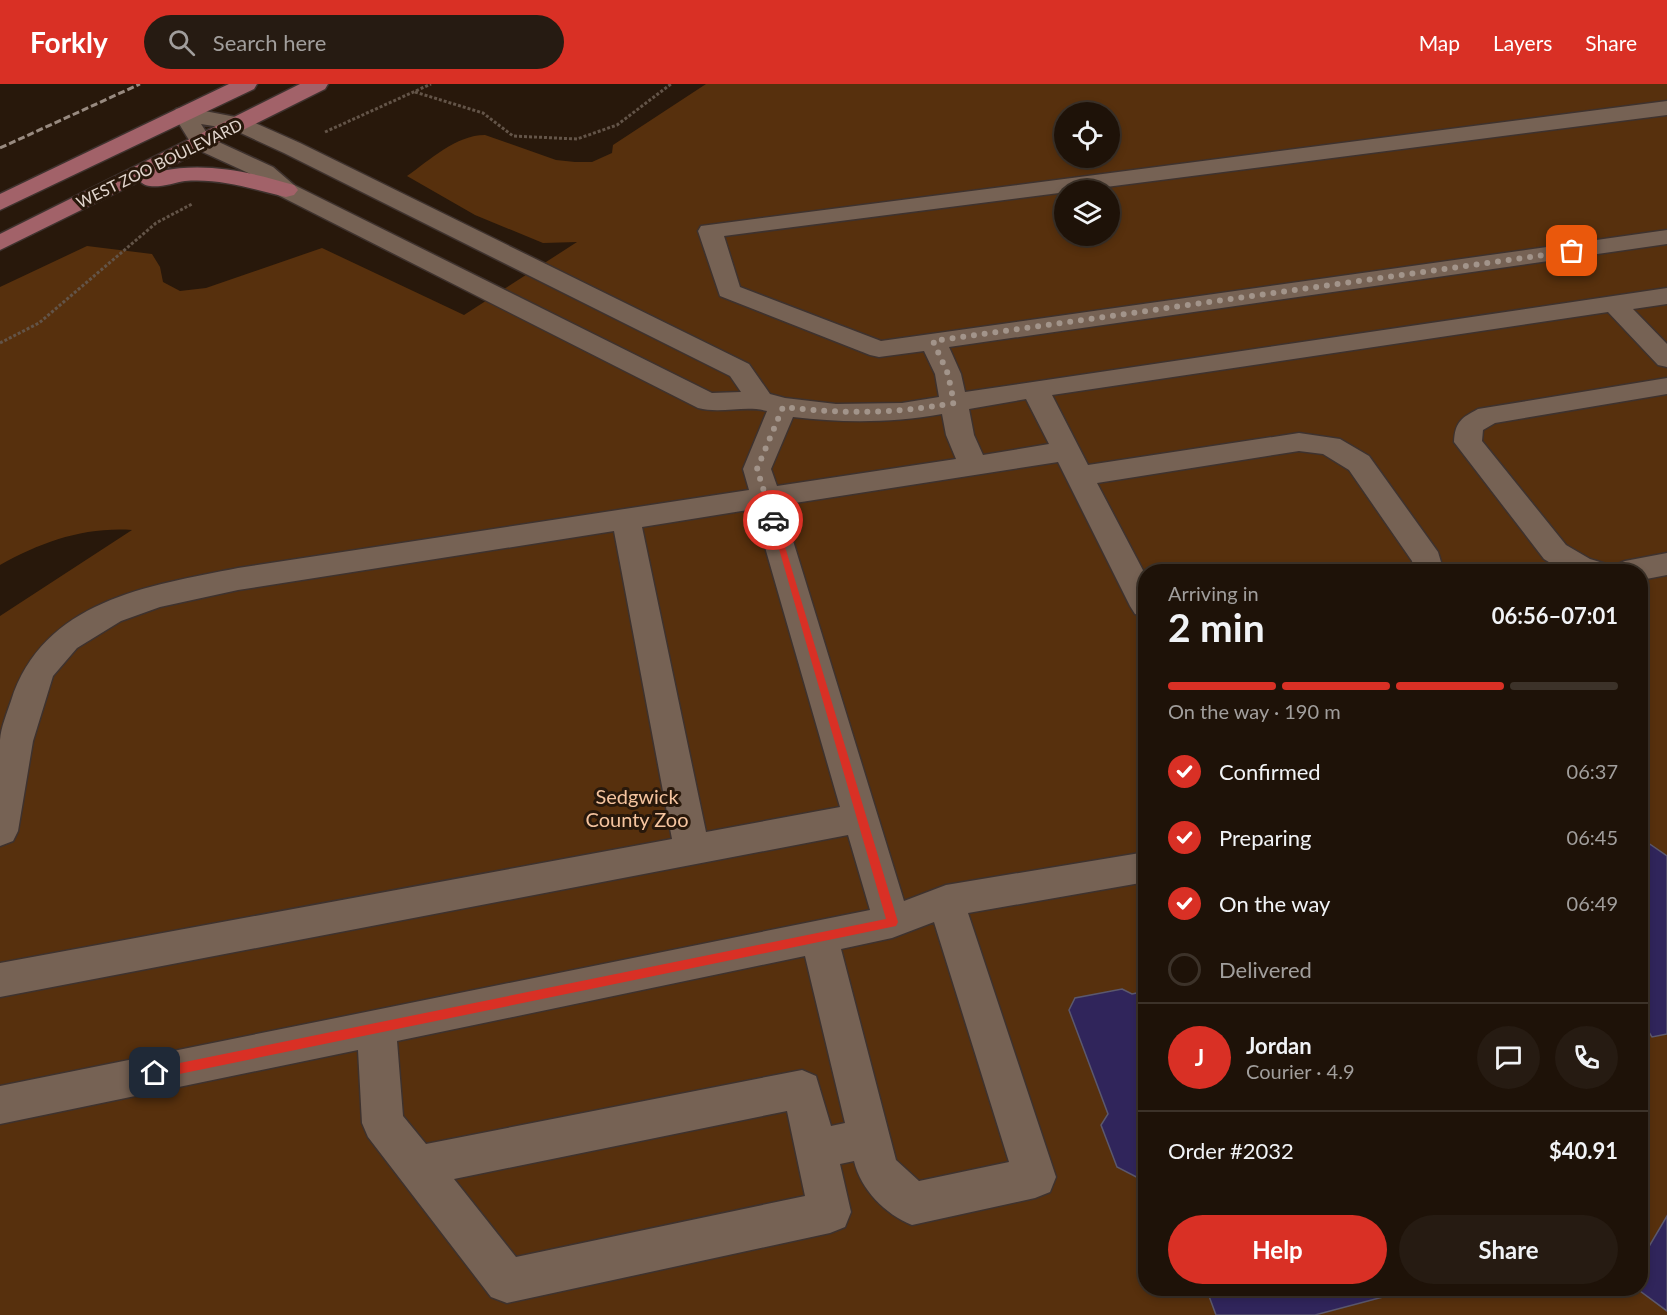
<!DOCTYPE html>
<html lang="en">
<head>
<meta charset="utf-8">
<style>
  :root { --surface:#1e1208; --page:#261b12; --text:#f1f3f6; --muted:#a19e9c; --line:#3c3229; --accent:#d93025 }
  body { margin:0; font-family:Lato,sans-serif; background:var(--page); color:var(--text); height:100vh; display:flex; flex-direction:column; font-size:22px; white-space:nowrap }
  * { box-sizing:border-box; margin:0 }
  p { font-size:20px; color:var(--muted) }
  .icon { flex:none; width:33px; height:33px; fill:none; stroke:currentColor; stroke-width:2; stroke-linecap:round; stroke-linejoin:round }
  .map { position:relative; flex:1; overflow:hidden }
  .sheet { position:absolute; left:1138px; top:480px; width:510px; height:732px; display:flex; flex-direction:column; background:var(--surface); border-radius:24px; box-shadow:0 3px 9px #0003,0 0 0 2px var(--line) }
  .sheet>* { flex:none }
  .buttons { position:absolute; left:1054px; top:18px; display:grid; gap:12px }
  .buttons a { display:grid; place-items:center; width:66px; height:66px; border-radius:50%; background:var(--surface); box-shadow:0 3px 9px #0003,0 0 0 2px var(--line); font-size:30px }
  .pin { position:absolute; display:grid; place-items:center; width:51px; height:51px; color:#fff; margin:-26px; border-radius:12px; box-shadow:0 3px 9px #0006 }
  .courier { position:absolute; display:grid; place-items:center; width:60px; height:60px; margin:-30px; border:4px solid #d93025; border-radius:50%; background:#fff; color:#222; box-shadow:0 2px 8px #0007 }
  .summary em { font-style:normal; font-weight:700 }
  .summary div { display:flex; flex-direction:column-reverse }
  .summary { display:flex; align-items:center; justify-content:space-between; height:102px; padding:0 30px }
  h1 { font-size:39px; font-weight:700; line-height:45px }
  .bar { display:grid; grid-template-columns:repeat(4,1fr); gap:9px 6px; align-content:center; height:72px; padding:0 30px }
  .bar i { height:8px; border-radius:4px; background:var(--line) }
  .bar .active { background:var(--accent) }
  .bar p { grid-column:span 4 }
  .line { display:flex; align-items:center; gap:15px; padding:0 30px; border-top:2px solid var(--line) }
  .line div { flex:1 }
  .round { display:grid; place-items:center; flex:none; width:63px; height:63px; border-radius:32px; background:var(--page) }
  ol { padding:0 30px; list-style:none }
  li { display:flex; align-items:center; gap:18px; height:66px }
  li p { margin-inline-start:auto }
  li .icon { padding:6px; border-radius:50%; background:var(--accent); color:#fff; stroke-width:4 }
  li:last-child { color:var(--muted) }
  li i { width:33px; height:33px; border:3px solid var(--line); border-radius:50% }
  .action { display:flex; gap:12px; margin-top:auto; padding:12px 30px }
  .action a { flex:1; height:69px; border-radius:36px; background:var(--accent); color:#fff; font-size:24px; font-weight:700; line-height:69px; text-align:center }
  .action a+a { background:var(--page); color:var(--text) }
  header { display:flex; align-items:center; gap:36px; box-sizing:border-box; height:84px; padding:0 30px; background:var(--accent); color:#fff }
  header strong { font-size:28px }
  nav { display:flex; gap:33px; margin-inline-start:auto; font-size:21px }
  .search { width:420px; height:54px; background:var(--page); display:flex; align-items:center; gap:15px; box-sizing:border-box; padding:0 21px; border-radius:33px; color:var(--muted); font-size:22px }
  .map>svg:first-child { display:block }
  .green { fill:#57300d; fill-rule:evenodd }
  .building { fill:#30255b; stroke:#5b586e; stroke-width:1.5 }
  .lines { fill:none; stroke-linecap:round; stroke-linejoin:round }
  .minor-casing { stroke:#3e322e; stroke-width:3 }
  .major-casing { stroke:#3e322e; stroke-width:3 }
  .path { stroke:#635448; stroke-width:3; stroke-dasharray:3 2; stroke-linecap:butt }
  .minor { fill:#766254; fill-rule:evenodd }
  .major { fill:#a26269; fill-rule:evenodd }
  .rail { stroke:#988a80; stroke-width:3; stroke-dasharray:7 3; stroke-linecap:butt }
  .route { fill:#d93025 }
  .done { stroke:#a2948a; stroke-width:6; stroke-dasharray:0 10.8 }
  .labels { text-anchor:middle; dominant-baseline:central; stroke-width:6; stroke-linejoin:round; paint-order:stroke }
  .far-street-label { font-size:16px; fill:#e3d7cf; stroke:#28180b }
  .park-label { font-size:20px; fill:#f5c49f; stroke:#28180b }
</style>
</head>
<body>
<header>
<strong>Forkly</strong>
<div class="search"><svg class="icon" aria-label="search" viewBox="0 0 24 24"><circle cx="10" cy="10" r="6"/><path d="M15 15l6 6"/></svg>Search here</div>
<nav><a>Map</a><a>Layers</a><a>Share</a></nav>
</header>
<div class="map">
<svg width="1667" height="1231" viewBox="0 0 1667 1231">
  <rect width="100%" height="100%" fill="#28180b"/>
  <path class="green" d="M706,0H1667V1231H0V532L132,446C83,443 42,458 0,481V203L87,162L152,170L160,183L163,198L180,207L206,204L322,164L464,231L577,158L543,159L475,131L407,92C430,76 456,51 485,51L556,76L575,78H592L612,69L613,61ZM1065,28H1110V74H1065ZM1065,106H1110V152H1065ZM1146,488H1641V1204H1146Z"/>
  <g class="building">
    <path d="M1641,754L1667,772V950L1652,953L1641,936Z"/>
    <path d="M1122,905L1132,910L1146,907V1098L1117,1083L1101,1041L1108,1030L1069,926L1075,914Z"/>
    <path d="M1667,1132V1227L1636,1204H1641V1176Z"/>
    <path d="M1206,1204H1417L1315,1231H1216Z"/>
  </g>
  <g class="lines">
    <defs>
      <g id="minor">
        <path d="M1667,17V31L724,152L740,203L881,257L1667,146V160L949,263L961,290L965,308L1667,204V220L1633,225L1667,260V283L1658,281L1608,228L1052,311L1088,381L1299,349L1340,355L1369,372L1438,468L1444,488H1414L1412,477L1349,386L1323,370L1299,367L1097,399L1146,492V533L1135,530L1130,522L1058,378L782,421L904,817L946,801L1146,768V798L968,829L1056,1093L1050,1108L1035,1114L912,1141C885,1130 861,1106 854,1077L840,1080L851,1128L845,1143L830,1149L507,1219L491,1213L368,1053L362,1039L358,966L0,1040V1002L870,826L848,751L0,913V879L672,755L614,447L238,506L160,523L121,537L77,564L53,592L33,657L18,747L13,757L0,762C0,727 0,691 0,656C1,643 7,629 11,617C43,516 148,502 238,484L749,406L743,385L767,327C745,321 721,330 698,324L278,111L257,93L194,64L173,30L176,25L184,23L246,35L300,59L749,280L770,310L785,314L836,320L902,319L939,313L935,290L924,267L879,273L870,271L720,212L698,147L701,142ZM201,40L232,45L284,69L730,292L741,308L712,309L294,101L273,83L210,54ZM1026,315L1049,360L983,371L974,351L969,325ZM942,330L946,351L956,375L777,402L771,385L793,333C843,339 892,339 942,330ZM754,425L840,723L706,748L642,443ZM934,838L1009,1078L919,1097L896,1076L841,865L892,854ZM805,872L845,1039L831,1042L816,992L802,986L426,1060L403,1032L397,957ZM787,1027L805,1112L516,1173L454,1095Z"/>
        <path d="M1667,294V310L1495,339L1483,346L1482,357L1566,461L1590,475L1613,482L1625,477L1667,469V491L1641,496V488H1565L1544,475L1454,358C1455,338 1461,334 1478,325Z"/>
      </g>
      <g id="major">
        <path d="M229,0H257L254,5L0,126V110Z"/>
        <path d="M300,0H328L325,5L161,87C207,78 250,88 294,101L298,106L294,111L286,113C252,105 220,94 185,97C172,99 149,108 140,97L0,166V150Z"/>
      </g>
    </defs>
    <use href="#minor" class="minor-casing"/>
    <use href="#major" class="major-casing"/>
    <g class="path">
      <path d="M415,8L483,29L513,52L577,55L617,41L671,0"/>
      <path d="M325,48L431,0"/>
      <path d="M0,259L39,239L156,139L192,120"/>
    </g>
    <use href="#minor" class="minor"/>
    <use href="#major" class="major"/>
    <path class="rail" d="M0,64L140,0"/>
  </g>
  <path class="route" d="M770,434L777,436L898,838L896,842L155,995L151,993V985L155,984L886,835Z"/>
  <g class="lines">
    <path class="done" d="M773,436L757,385L783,323C845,330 892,330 954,319L948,290L933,257L1572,167"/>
  </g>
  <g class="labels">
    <g class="far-street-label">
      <text transform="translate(159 79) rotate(-26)">WEST ZOO BOULEVARD</text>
    </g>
    <g class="park-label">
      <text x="637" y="712">Sedgwick<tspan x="637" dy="23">County Zoo</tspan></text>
    </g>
  </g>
</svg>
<div class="buttons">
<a><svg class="icon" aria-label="locate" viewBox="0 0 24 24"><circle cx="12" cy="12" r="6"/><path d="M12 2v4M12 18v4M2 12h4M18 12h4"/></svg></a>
<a><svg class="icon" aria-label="layers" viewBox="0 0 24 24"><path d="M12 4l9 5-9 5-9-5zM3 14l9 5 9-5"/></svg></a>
</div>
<div class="pin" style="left:1572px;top:167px;background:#ea580c"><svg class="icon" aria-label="bag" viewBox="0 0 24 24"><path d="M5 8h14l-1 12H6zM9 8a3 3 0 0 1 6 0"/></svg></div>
<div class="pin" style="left:155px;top:989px;background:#1f2937"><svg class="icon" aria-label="home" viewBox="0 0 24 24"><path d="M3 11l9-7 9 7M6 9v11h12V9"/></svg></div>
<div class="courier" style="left:773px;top:436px"><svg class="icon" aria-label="car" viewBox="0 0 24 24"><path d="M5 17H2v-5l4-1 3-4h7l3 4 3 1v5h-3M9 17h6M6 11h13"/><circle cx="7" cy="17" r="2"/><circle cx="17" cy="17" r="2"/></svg></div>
<section class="sheet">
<div class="summary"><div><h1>2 min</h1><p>Arriving in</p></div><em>06:56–07:01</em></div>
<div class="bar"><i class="active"></i><i class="active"></i><i class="active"></i><i></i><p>On the way · 190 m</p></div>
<ol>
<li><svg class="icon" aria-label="check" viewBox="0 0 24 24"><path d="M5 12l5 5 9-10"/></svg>Confirmed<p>06:37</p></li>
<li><svg class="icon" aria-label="check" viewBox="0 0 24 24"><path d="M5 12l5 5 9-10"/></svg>Preparing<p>06:45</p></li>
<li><svg class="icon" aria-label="check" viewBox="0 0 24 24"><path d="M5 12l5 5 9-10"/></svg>On the way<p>06:49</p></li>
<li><i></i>Delivered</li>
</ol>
<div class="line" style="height:108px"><b class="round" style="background:var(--accent);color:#fff">J</b><div><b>Jordan</b><p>Courier · 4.9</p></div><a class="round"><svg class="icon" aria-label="chat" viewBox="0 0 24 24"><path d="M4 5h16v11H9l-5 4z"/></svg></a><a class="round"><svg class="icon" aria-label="phone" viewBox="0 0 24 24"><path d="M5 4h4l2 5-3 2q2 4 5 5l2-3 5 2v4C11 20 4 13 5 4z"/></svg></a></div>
<div class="line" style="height:78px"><div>Order #2032</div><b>$40.91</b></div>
<div class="action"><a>Help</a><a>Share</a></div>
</section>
</div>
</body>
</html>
